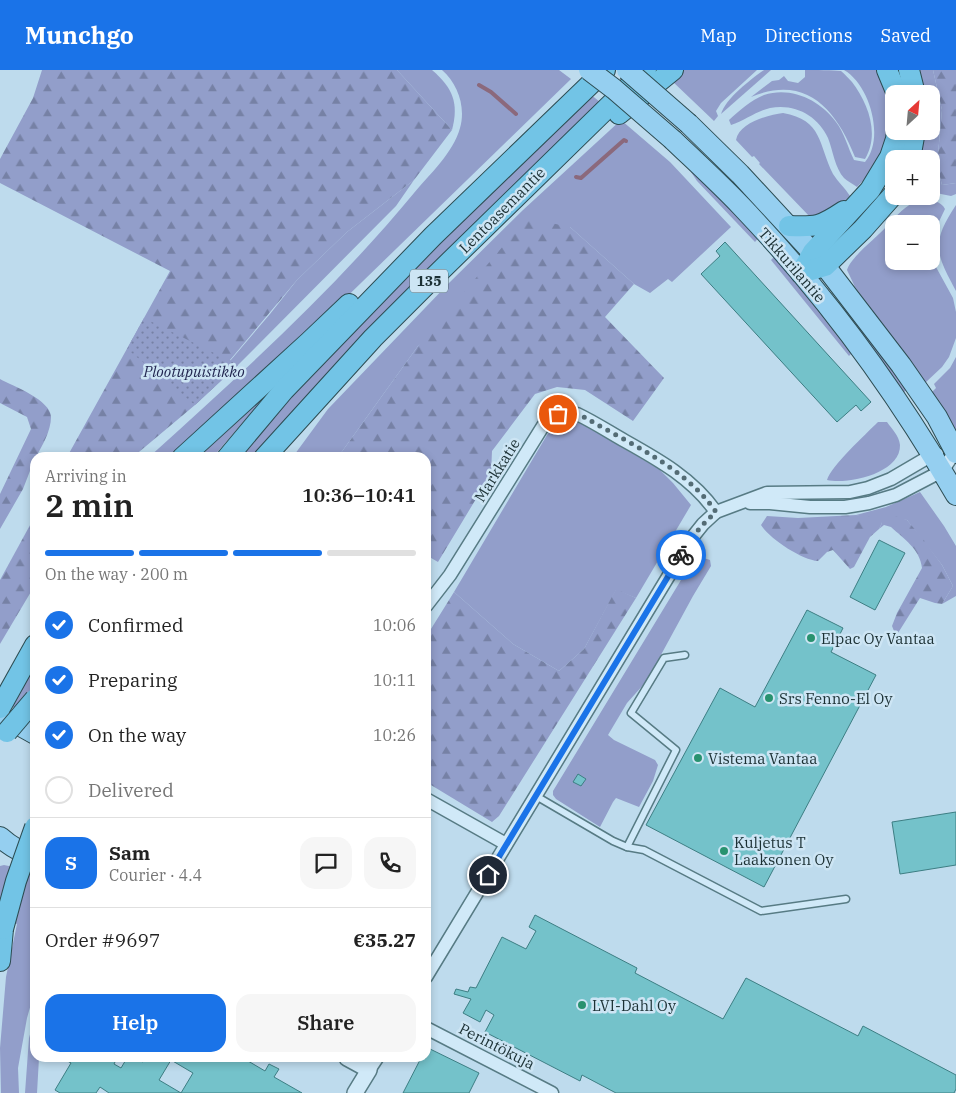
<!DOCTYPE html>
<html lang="en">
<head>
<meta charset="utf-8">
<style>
  :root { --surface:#fff; --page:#f6f6f6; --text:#222; --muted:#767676; --line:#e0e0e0; --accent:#1a73e8 }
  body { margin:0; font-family:"IBM Plex Serif",serif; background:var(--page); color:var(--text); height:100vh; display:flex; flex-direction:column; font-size:19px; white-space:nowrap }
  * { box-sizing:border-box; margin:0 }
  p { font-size:16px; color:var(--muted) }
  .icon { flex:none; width:28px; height:28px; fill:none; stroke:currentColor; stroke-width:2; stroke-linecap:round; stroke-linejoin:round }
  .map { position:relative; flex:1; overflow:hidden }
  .details { position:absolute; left:30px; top:382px; width:401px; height:610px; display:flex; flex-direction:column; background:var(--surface); border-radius:15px; box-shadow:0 2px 8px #0003 }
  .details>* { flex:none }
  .needle { width:32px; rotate:26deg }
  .tools { position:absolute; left:885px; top:15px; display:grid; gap:10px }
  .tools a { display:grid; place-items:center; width:55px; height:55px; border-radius:10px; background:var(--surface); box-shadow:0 2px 8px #0003; font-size:25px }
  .pin { position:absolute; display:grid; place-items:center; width:42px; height:42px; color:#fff; margin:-21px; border:2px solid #fff; border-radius:50%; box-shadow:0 1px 5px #0007 }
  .courier { position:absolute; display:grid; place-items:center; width:50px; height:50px; margin:-25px; border:4px solid #1a73e8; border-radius:50%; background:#fff; color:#222; box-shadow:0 1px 6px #0007 }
  .head em { font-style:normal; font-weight:600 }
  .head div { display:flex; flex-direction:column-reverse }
  .head { display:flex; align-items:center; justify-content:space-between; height:85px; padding:0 15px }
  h1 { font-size:32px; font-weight:600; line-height:38px }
  .bar { display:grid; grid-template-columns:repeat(4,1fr); gap:8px 5px; align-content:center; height:60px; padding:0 15px }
  .bar i { height:6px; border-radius:4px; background:var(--line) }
  .bar .selected { background:var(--accent) }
  .bar p { grid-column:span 4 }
  .line { display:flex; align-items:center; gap:12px; padding:0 15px; border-top:1px solid var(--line) }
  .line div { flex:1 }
  .round { display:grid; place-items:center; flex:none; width:52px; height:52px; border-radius:15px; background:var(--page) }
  ol { padding:0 15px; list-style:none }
  li { display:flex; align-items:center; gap:15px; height:55px }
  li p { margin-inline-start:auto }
  li .icon { padding:5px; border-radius:50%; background:var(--accent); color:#fff; stroke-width:4 }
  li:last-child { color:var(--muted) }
  li i { width:28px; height:28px; border:2px solid var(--line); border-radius:50% }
  .cta { display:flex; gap:10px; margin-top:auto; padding:10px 15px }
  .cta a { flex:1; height:58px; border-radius:15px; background:var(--accent); color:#fff; font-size:20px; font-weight:600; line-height:58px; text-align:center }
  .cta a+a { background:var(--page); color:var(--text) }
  header { display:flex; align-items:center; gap:30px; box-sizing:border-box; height:70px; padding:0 25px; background:var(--accent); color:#fff }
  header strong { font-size:24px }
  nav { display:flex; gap:28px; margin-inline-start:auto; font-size:18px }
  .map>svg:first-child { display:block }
  .grass { fill:#929eca }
  .forest { fill:url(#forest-firs) }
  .park { fill:url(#park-dots) }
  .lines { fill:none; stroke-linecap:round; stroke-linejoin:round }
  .stream { stroke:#8b697c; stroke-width:4 }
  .building { fill:#74c2ca; stroke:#3d7e83; fill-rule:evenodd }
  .service-casing { stroke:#577b84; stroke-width:9 }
  .minor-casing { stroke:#577b84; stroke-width:15 }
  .tertiary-casing { stroke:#577b84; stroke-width:18 }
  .primary-casing { stroke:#2c4c52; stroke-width:22 }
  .trunk-casing { stroke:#2c4c52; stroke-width:22 }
  .service { stroke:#d0e9f8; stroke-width:6 }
  .minor { stroke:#d0e9f8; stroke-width:12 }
  .tertiary { stroke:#d0e9f8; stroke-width:15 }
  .primary { stroke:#95cff0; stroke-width:20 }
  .trunk { stroke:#72c4e6; stroke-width:20 }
  .primary-bridge-casing { stroke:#2c4c52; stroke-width:22; stroke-linecap:butt }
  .trunk-bridge-casing { stroke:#2c4c52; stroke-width:22; stroke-linecap:butt }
  .primary-bridge { stroke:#95cff0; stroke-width:20 }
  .trunk-bridge { stroke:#72c4e6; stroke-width:20 }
  .done { stroke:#546c75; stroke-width:5; stroke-dasharray:0 9 }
  .route { stroke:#1a73e8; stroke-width:6 }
  .poi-dot { fill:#28926f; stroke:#cde5f4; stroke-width:2 }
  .labels { text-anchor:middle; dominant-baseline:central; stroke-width:5; stroke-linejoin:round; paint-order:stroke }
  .shield { fill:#cde5f4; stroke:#50666e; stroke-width:1 }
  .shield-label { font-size:14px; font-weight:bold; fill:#1b3034 }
  .street-label { font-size:15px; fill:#1b3034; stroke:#cde5f4 }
  .park-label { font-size:15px; font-style:italic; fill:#222650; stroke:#cde5f4 }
  .poi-label { font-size:15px; fill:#1b3034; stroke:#cde5f4; text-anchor:start }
</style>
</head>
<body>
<header>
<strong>Munchgo</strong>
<nav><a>Map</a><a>Directions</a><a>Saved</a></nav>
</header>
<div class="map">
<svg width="956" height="1023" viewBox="0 0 956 1023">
  <defs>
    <pattern id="forest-firs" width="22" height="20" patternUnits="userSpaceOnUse" patternTransform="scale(1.25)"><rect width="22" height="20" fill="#929eca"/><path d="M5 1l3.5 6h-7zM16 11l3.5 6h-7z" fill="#7681a5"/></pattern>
    <pattern id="park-dots" width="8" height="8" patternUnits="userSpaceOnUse" patternTransform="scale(1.25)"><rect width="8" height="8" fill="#929eca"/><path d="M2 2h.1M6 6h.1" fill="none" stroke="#7681a5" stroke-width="1.8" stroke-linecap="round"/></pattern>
  </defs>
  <rect width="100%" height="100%" fill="#bedbed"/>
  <g class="grass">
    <path d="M397,0H432C453,18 459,33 452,60Z"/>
    <path d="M442,0H559L571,9L292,280L172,387L148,388C241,304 334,220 414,123C430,104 453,83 460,58C466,37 458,14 442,0Z"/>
    <path d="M684,0H757L721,33L716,41L718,46L714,51L671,10Z"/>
    <path d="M764,0H771L721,44C725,29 751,9 764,0Z"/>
    <path d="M805,0C814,0 834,0 841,1C845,4 848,8 852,12C868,33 880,64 865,89L855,87C836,39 806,4 751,27L772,11L779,10L784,6L788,11L798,13L805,7Z"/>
    <path d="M844,0H881L890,26L891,52L884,77L872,101L857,117C853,114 847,111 844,108C835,98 833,81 828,68C818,46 795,33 770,38C757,41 744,51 731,55L729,50C739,41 751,30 764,25C791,16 820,30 836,52C844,62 848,78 854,90L865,92C885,68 870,15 844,0Z"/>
    <path d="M917,0H933L942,40L937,95L942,115L956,113V124L951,126L931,122V89H920L925,61H931V24H923Z"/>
    <path d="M590,24L600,32C480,147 361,262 253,387L237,388L347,264Z"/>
    <path d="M783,43C823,50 818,74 833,104C838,112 845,118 850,126L836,139L811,148L759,94L760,93L754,86L752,87L736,70C739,53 768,45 783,43Z"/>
    <path d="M621,50L670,92L731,157L672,212L668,209L650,223L634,214L570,157L418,276L338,387L292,388L328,339L449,213L523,140Z"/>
    <path d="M693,100L759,167L755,172L697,111L691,102Z"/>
    <path d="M414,110L396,136L238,295L230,291L270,244L297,210L347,162Z"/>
    <path d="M923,129C931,130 941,131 945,139L932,166L931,154H894L891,152C901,141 908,133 923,129Z"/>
    <path d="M956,135V221C935,182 931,173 956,135Z"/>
    <path d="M886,157L894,163V191H931V178L936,197L953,228L956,242V268L949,287L942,297L925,313L855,217L847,200C851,187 876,168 886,157Z"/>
    <path d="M775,186L853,282L849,286L771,190Z"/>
    <path d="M847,234L909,318L903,323L841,240Z"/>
    <path d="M956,287V361L932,322L936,318L934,314L950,298Z"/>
    <path d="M284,305L213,387L190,388Z"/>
    <path d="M565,350L577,351L659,399L673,413L691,435L636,528L616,520L584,579L559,601L513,574L454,522L547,365L555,355Z"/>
    <path d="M878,352H887C892,359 899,366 900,375C901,403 848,415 827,410C831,396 866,364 878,352Z"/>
    <path d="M920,422L944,456L956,476V526L942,534L953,516L942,495L907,450L891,448V457L884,455L879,459L882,453L856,445L886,437Z"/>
    <path d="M697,486L710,490L711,496L693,526L650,605L644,614L627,633L608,665L614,670L655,690L658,695L653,711L639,737L616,728L613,732L600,757L556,729L553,725V721L695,487Z"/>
    <path d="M35,583V616L16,638L8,635Z"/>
    <path d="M4,795L23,799L35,807V920L27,948L18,998L19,1023H1L0,978L6,907L17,854L0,849V796Z"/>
    <path d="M35,946V988H39L37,1023H25L29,968Z"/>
  </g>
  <g class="forest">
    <path d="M42,0H397L452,60L414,110L347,162L297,210L230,290L238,295L195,335L133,387H67L170,201L0,113V89L33,28Z"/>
    <path d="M933,0H956V113L942,115L937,95L942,40Z"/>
    <path d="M527,148L570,157L634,214L605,247L664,308L633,351L585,320L557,317L535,324L492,381L491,404L438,492L426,485V388L338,387L418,276Z"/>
    <path d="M0,309C13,316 51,330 51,347C51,361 42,376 36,387L35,388L23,419L0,459V424L31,359L27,347L0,333Z"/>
    <path d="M856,445L878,448L882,453L879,459L870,467L854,497L850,499L833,480L827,482L818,491C802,490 770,469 761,455L767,446L798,448Z"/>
    <path d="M35,446V515L0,574V510Z"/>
    <path d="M895,446L907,450L923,469L942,495L953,516L942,534L935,533L920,528L898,563L894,561L892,556L897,543L922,498C920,479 904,469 891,457V448Z"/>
    <path d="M616,519L636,528L499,746L492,752L426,712V567L454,522L513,574L559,601L584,579Z"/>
  </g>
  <path class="park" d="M144,248L238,295L195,335L127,279Z"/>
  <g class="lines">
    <g class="stream">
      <path d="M479,15L491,22L516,44"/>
      <path d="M576,107L581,108L624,70L626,71"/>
    </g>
  </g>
  <g class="building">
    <path d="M725,172L871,332L861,341L856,335L837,352L701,204L720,186L716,181Z"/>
    <path d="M879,470L905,483L875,540L850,527Z"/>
    <path d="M807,540L843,558L831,582L876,605L764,817L646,755L720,618L755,637Z"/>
    <path d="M578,704L586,709L581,716L573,712Z"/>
    <path d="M956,742V795L900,804L892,752Z"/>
    <path d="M535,845L637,898L635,903L723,949L746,908L858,966L863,956L956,1005V1019L954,1023H616L582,1005L580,1011L485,962L494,945L486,940L480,952L463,943L471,929L454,924L456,919L468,922L470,917L476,918L502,867L526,879L536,861L529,857Z"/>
    <path d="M426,977L479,1003L469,1023H403L421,988H426Z"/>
    <path d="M62,988H117L114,994L121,998L127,988H135L143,992L145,988H243L265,1001L269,994L279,999L274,1007L302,1023H109L100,1017L96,1023H60L55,1020L71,993ZM171,990L193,1003L181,1023L159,1010Z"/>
  </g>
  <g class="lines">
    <defs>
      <g id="service">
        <path d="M536,726L613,771L627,777L644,780L761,841L846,829"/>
        <path d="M627,777L676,680L631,643L664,588L685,585"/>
      </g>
      <g id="minor">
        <path d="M750,433H770L810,437H845L869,433L896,425L942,401L955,382"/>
        <path d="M426,536L450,505L543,356C553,345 563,341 577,344C594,352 609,362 625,371C659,390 693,409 716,442"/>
        <path d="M426,729L506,774"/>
        <path d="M426,907L691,469L703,454L716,442L740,433L767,423L850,422L868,418L891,409L932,385L937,384"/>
        <path d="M426,958L552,1023"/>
        <path d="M369,1000L377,988"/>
      </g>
      <path id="tertiary" d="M347,988L369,1000L355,1023"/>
      <g id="primary">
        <path d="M689,54L740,104L825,196L901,295L937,347L956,383"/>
        <path d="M673,70C696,92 719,113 741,136C824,223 896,321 956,425"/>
        <path d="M0,651L17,654L35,664"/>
        <path d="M0,767C10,776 22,783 35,787"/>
      </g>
      <g id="trunk">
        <path d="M887,0L897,24"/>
        <path d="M909,0L915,24"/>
        <path d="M619,44L673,0"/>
        <path d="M910,89L915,61"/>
        <path d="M789,156C817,157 820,157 844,141"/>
        <path d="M801,203L813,182L870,120L890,87L896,69L897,61"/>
        <path d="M801,203L825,196L863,159L894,124"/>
        <path d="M182,388L309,272L349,234"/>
        <path d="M227,388L284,320L433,166L605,0"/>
        <path d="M264,388L373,268L432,209L646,0"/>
        <path d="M0,638L35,575"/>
        <path d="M0,891L3,859"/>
      </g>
    </defs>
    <use href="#service" class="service-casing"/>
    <use href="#minor" class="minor-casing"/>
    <use href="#tertiary" class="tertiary-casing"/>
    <use href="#primary" class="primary-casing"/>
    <use href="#trunk" class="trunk-casing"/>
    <use href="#service" class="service"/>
    <use href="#minor" class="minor"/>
    <use href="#tertiary" class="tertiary"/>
    <use href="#primary" class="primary"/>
    <use href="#trunk" class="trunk"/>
    <defs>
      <g id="primary-bridge">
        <path d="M589,0L614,19L673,70"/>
        <path d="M627,0L689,54"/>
      </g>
      <g id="trunk-bridge">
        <path d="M7,662L35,629"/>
        <path d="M3,859L16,811L35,757"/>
      </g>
    </defs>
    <use href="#primary-bridge" class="primary-bridge-casing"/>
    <use href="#trunk-bridge" class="trunk-bridge-casing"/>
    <use href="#primary-bridge" class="primary-bridge"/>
    <use href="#trunk-bridge" class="trunk-bridge"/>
  </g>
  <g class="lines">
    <path class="done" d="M558,344L571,343L584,347C630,374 685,397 716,442C701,455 691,468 681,485"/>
    <path class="route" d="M488,805L681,485"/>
  </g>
  <g class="poi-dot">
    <circle cx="811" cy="568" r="5"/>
    <circle cx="769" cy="628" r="5"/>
    <circle cx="698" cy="688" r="5"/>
    <circle cx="724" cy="781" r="5"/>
    <circle cx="582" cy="935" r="5"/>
  </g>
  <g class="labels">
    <rect class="shield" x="410" y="199.5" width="38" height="23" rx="4"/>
    <g class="shield-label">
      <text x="429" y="211">135</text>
    </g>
    <g class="street-label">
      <text transform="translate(502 140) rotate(-45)">Lentoasemantie</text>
      <text transform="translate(792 195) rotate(49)">Tikkurilantie</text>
      <text transform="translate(497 400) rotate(-58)">Markkatie</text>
      <text transform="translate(497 976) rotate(27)">Perintökuja</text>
    </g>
    <g class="park-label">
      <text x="194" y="301">Plootupuistikko</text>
    </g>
    <g class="poi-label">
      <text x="821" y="568">Elpac Oy Vantaa</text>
      <text x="779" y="628">Srs Fenno-El Oy</text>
      <text x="708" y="688">Vistema Vantaa</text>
      <text x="734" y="772">Kuljetus T<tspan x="734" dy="17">Laaksonen Oy</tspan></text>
      <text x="592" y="935">LVI-Dahl Oy</text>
    </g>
  </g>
</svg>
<div class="tools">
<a><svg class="needle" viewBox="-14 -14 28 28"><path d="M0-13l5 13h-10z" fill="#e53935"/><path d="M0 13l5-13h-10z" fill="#767676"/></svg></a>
<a>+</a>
<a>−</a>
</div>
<div class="pin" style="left:558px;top:344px;background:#ea580c"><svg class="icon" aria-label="bag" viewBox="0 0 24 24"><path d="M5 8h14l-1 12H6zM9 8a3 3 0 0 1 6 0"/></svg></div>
<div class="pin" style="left:488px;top:805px;background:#1f2937"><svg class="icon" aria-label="home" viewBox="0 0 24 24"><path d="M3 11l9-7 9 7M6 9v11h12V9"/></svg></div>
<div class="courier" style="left:681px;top:485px"><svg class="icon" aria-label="bike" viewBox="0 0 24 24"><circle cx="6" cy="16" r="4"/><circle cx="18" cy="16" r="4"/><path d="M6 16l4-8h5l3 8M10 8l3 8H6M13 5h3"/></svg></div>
<section class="details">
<div class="head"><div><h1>2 min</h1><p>Arriving in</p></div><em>10:36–10:41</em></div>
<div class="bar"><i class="selected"></i><i class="selected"></i><i class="selected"></i><i></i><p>On the way · 200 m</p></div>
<ol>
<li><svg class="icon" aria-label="check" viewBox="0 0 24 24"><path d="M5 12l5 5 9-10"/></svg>Confirmed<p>10:06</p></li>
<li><svg class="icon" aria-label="check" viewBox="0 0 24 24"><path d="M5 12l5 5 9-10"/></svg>Preparing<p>10:11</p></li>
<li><svg class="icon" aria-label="check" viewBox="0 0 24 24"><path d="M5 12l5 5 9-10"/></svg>On the way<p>10:26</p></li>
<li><i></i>Delivered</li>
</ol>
<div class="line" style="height:90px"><b class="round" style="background:var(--accent);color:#fff">S</b><div><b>Sam</b><p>Courier · 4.4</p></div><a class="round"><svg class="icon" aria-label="chat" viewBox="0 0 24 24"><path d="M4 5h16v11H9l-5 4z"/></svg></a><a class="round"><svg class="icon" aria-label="phone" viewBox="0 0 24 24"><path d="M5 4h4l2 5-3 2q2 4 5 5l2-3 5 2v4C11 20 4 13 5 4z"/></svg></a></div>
<div class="line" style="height:65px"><div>Order #9697</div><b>€35.27</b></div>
<div class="cta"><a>Help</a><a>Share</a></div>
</section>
</div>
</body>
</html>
